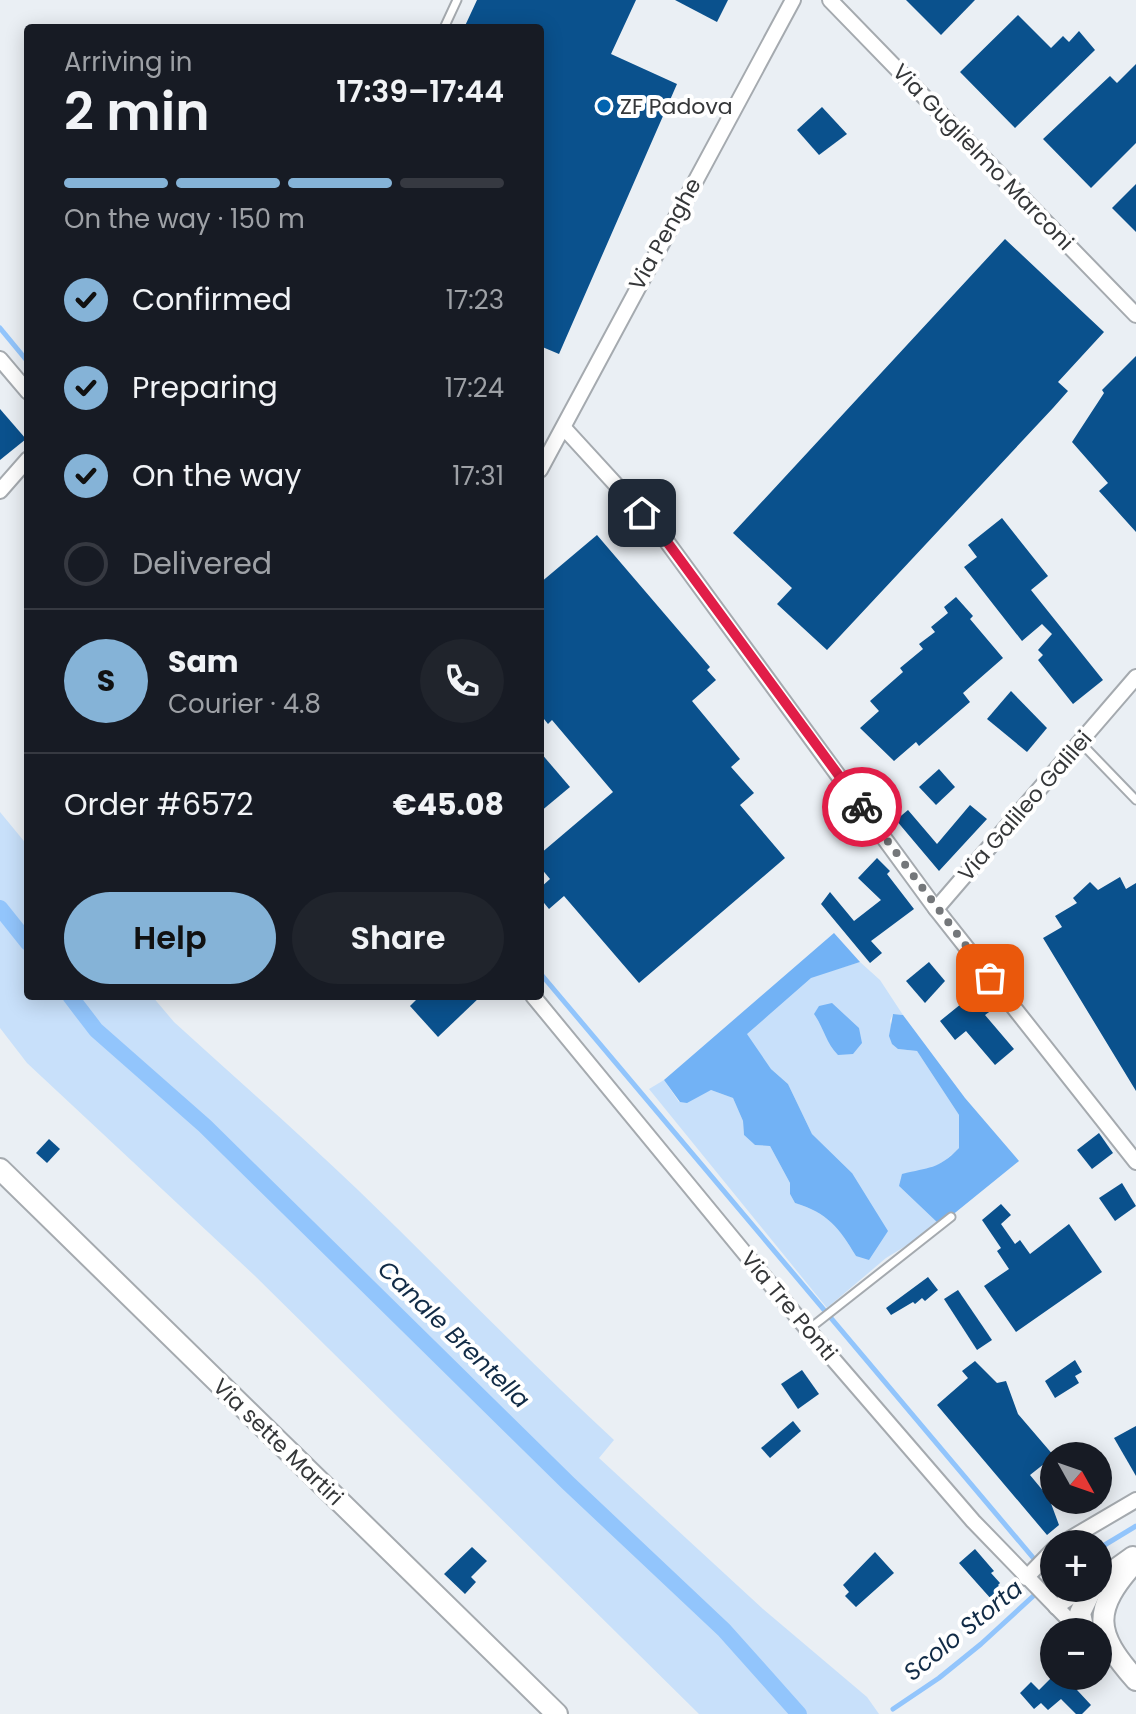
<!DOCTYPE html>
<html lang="en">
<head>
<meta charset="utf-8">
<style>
  :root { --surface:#171b24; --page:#20242c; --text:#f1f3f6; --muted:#9ea1a6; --line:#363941; --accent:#85b3d7 }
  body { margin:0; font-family:Poppins,sans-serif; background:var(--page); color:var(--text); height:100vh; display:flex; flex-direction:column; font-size:30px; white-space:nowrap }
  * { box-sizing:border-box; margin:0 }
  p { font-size:26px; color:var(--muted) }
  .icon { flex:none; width:44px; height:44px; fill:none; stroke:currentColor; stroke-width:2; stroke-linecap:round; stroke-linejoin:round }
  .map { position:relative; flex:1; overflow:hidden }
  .side { position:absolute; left:24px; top:24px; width:520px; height:976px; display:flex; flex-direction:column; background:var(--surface); border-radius:8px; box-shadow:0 4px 20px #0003 }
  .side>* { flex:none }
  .needle { width:52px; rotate:130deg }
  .controls { position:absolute; left:1040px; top:1442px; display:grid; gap:16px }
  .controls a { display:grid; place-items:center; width:72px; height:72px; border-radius:50%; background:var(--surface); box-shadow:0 4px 20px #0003; font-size:40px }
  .pin { position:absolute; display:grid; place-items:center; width:68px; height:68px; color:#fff; margin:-34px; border-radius:16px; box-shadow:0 4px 12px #0006 }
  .courier { position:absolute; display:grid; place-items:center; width:80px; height:80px; margin:-40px; border:6px solid #e11d48; border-radius:50%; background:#fff; color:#222; box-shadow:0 2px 10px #0007 }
  .overview em { font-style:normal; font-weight:600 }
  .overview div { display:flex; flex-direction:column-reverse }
  .overview { display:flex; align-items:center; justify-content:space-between; height:136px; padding:0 40px }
  h1 { font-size:52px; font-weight:600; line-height:60px }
  .bar { display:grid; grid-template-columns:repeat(4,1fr); gap:12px 8px; align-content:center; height:96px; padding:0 40px }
  .bar i { height:10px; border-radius:6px; background:var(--line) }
  .bar .current { background:var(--accent) }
  .bar p { grid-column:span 4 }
  .line { display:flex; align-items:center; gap:20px; padding:0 40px; border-top:2px solid var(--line) }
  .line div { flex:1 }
  .round { display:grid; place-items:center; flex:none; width:84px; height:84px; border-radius:42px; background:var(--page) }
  ol { padding:0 40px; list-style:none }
  li { display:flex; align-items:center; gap:24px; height:88px }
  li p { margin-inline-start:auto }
  li .icon { padding:8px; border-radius:50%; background:var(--accent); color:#111; stroke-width:4 }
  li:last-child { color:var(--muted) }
  li i { width:44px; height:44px; border:4px solid var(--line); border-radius:50% }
  .action { display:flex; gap:16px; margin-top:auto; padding:16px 40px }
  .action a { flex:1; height:92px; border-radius:48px; background:var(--accent); color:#111; font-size:32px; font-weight:600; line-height:92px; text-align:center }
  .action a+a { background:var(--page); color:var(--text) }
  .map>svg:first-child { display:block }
  .green { fill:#c8e0fa }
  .forest { fill:#72b2f5 }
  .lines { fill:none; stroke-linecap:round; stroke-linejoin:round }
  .stream { stroke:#92c5fc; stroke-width:5 }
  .canal { stroke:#92c5fc; stroke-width:16 }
  .building { fill:#0a518d }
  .service-casing { stroke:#a5aaaf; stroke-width:11 }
  .minor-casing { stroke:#a5aaaf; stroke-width:18 }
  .secondary-casing { stroke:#a5aaaf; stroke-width:24 }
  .service { stroke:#fff; stroke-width:7 }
  .minor { stroke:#fff; stroke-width:14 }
  .secondary { stroke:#fff; stroke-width:20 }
  .done { stroke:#74777a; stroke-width:8; stroke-dasharray:0 14.4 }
  .route { stroke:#e11d48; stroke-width:10 }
  .poi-dot { fill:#0264b1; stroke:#fff; stroke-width:3 }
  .labels { text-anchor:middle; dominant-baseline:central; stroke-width:8; stroke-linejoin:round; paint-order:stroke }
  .poi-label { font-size:22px; fill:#353739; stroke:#fff; text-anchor:start }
  .street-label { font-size:22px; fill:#353739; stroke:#fff }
  .water-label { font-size:24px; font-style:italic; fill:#112b46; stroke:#fff }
</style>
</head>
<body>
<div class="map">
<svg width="1136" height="1714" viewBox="0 0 1136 1714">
  <rect width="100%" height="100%" fill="#eaeff4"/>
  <g class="green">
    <path d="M0,812L28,846V996H152L174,1022C235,1078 298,1132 358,1190C444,1273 526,1359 614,1440L599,1458L763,1609L867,1697L879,1714H699L254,1275L27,1063L0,1028Z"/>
    <path d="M860,962L880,980L903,1015L893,1014L890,1021L898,1049L917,1051L959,1115V1148C944,1163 933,1170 912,1172L899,1186L940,1225L886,1258L827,1308L649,1089L664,1080L679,1102L711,1090L733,1098L743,1121L744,1135L755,1145L770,1146L790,1183V1194L795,1203C828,1213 839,1228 856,1256L852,1173L812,1134L788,1084L771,1069L746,1034L811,977Z"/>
  </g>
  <g class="forest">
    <path d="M834,933L860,962L811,978L747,1034L771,1069L788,1084L812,1134L852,1173L888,1231L869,1260L856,1256C839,1228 828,1213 795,1203L790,1194V1183L770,1146L755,1145L744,1135L743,1121L733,1098L711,1090L687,1103L680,1102L664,1080Z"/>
    <path d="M832,1003L859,1028L862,1043L853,1054L838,1055C826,1043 824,1028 814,1014L819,1006Z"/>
    <path d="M893,1014L903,1015L965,1098L1019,1161L940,1225L899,1186L902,1174C929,1167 938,1170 959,1148V1115L917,1051L898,1049L892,1044L889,1036Z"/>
  </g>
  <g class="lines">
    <g class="stream">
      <path d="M0,328L28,362"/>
      <path d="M540,973L1051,1579"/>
      <path d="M1098,1549L1136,1526"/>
      <path d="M893,1709L939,1678L981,1644L1054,1577"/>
    </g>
    <g class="canal">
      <path d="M0,908L28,943"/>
      <path d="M70,996L96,1030L205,1126L568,1483L724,1630L799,1714"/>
    </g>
  </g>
  <g class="building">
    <path d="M477,0H636L611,54L677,84L559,354L540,346V28H464Z"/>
    <path d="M675,0H728L717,22Z"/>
    <path d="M906,0H975L941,35Z"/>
    <path d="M1018,15L1051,48L1063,36L1069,42L1079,31L1095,50L1015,128L960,72Z"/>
    <path d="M1136,64V143L1091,188L1043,139L1110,76L1117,83Z"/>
    <path d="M822,107L847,134L819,155L797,130Z"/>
    <path d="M1136,184V232L1112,208Z"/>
    <path d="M1005,239L1104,332L1058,382L1068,391L1053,408L827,650L777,604L792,588L733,533Z"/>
    <path d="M1136,356V532L1099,491L1108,483L1072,442L1104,393L1102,390Z"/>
    <path d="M0,409L26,439L0,460Z"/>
    <path d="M1002,518L1048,576L1031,590L1103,680L1073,704L1038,660L1043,655L1038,650L1052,634L1042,624L1022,641L964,567L977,557L968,545Z"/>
    <path d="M597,535L710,667L707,670L716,680L692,701L740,759L731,767L754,793L740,805L785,858L639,983L564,896L549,909L540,898V888L550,879L540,867V854L613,792L552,720L548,724L540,714V583Z"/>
    <path d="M956,597L973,616L970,619L1003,658L963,693L970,702L919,746L916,742L894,761L860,728L879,711L870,701L903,672L900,668L923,649L919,644L935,632L931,627L948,613L944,607Z"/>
    <path d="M1011,691L1047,728L1027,752L987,719Z"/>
    <path d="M540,752L570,787L540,812Z"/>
    <path d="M939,769L955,787L936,805L919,787Z"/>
    <path d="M970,805L987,819L939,871L896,820L908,810L937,844Z"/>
    <path d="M877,858L890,871L887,874L914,909L871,941L882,953L870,963L821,904L830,892L854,921L881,900L858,878Z"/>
    <path d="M1120,877L1126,889L1136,883V1091L1043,938L1062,927L1055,916L1077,903L1073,898L1090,882L1098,890Z"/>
    <path d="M929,962L945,981L925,1003L906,981Z"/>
    <path d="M977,991L992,1010L985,1015L1014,1049L995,1065L966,1031L955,1040L940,1021Z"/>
    <path d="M420,996H481L438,1037L410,1006Z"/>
    <path d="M1099,1133L1113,1153L1092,1169L1077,1150Z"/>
    <path d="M49,1139L60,1149L47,1163L36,1153Z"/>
    <path d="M1122,1183L1136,1206L1115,1221L1099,1198Z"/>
    <path d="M1001,1204L1011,1215L1001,1224L1015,1244L1020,1240L1030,1254L1069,1224L1102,1272L1016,1332L984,1286L1009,1269L997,1251L1001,1248L982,1220Z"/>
    <path d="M928,1277L938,1290L925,1301L922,1298L915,1304L913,1302L891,1315L886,1308Z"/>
    <path d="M958,1290L992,1340L977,1350L944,1299Z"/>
    <path d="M1075,1360L1082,1372L1075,1376L1079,1383L1055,1398L1045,1381Z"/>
    <path d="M975,1361L997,1383L1006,1381L1018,1414L1054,1456L1030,1475L1049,1498L1059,1525L1047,1535L937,1405L968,1378L962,1371Z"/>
    <path d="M802,1370L819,1394L798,1409L781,1384Z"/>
    <path d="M793,1421L801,1431L770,1458L761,1448Z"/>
    <path d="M1136,1426V1476L1114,1438Z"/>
    <path d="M472,1547L487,1561L471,1577L476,1582L465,1594L444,1574Z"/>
    <path d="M975,1549L994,1571L991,1573L1000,1583L998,1585L1003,1590L992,1600L959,1563Z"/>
    <path d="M875,1552L894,1573L856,1607L845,1596L849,1592L843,1585Z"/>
    <path d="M1053,1676H1064L1091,1705L1082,1714H1076L1061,1699L1048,1710L1041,1703L1034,1709L1020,1693L1031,1682L1039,1690Z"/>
  </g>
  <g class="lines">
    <defs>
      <g id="service">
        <path d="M444,28L457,0"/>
        <path d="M1080,742L1136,800"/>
        <path d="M809,1329L951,1217"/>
      </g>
      <g id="minor">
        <path d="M830,0L1136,315"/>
        <path d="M0,359L28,392"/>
        <path d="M564,428L662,535L936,909L1136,1162"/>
        <path d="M540,470L793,0"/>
        <path d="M0,491L28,459"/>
        <path d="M936,909L1136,677"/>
        <path d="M533,996L808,1330L973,1521L1070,1621L1088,1628"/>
        <path d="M1061,1544L1136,1500"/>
        <path d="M1026,1578L1054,1549"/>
        <path d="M1056,1607L1085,1588"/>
      </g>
      <g id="secondary">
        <path d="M0,1169L557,1714"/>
        <path d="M1136,1561C1091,1610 1094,1633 1136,1680"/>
        <path d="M1098,1582L1133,1557"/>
        <path d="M1084,1632L1080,1613L1092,1588"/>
      </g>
    </defs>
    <use href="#service" class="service-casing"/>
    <use href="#minor" class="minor-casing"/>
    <use href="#secondary" class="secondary-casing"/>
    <use href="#service" class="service"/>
    <use href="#minor" class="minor"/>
    <use href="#secondary" class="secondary"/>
  </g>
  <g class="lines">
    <path class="done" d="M862,807L990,978"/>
    <path class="route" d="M642,513L662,535L862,807"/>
  </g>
  <circle class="poi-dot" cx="604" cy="106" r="8"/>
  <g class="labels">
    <g class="poi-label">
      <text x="620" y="106">ZF Padova</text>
    </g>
    <g class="street-label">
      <text transform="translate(983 157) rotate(46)">Via Guglielmo Marconi</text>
      <text transform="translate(665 234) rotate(-61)">Via Penghe</text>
      <text transform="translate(1025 806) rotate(-49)">Via Galileo Galilei</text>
      <text transform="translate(789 1306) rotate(50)">Via Tre Ponti</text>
      <text transform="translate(278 1442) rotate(44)">Via sette Martiri</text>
    </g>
    <g class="water-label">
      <text transform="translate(454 1334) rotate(44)">Canale Brentella</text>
      <text transform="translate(963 1630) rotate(-39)">Scolo Storta</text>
    </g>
  </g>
</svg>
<div class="controls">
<a><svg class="needle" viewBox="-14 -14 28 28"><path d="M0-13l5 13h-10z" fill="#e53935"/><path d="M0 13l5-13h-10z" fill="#9ea1a6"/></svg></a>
<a>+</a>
<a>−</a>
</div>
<div class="pin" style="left:990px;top:978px;background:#ea580c"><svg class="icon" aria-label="bag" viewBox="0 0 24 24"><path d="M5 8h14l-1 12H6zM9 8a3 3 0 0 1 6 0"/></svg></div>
<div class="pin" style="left:642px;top:513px;background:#1f2937"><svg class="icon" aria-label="home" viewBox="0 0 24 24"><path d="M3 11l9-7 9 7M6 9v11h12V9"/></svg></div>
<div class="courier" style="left:862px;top:807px"><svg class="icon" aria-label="bike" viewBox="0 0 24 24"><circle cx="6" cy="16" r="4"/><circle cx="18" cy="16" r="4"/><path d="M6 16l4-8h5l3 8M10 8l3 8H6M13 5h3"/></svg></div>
<section class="side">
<div class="overview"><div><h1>2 min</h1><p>Arriving in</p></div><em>17:39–17:44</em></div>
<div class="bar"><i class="current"></i><i class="current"></i><i class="current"></i><i></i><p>On the way · 150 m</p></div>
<ol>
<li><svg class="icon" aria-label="check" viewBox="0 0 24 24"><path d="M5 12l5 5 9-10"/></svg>Confirmed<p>17:23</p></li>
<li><svg class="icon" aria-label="check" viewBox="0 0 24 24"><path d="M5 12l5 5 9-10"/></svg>Preparing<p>17:24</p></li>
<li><svg class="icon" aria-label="check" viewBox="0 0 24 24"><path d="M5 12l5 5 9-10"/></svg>On the way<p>17:31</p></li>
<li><i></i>Delivered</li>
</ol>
<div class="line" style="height:144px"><b class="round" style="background:var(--accent);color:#111">S</b><div><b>Sam</b><p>Courier · 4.8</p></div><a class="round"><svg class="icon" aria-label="phone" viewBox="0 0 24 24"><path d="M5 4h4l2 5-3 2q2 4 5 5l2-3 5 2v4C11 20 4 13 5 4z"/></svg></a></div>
<div class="line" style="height:104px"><div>Order #6572</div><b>€45.08</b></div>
<div class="action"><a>Help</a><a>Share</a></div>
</section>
</div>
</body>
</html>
